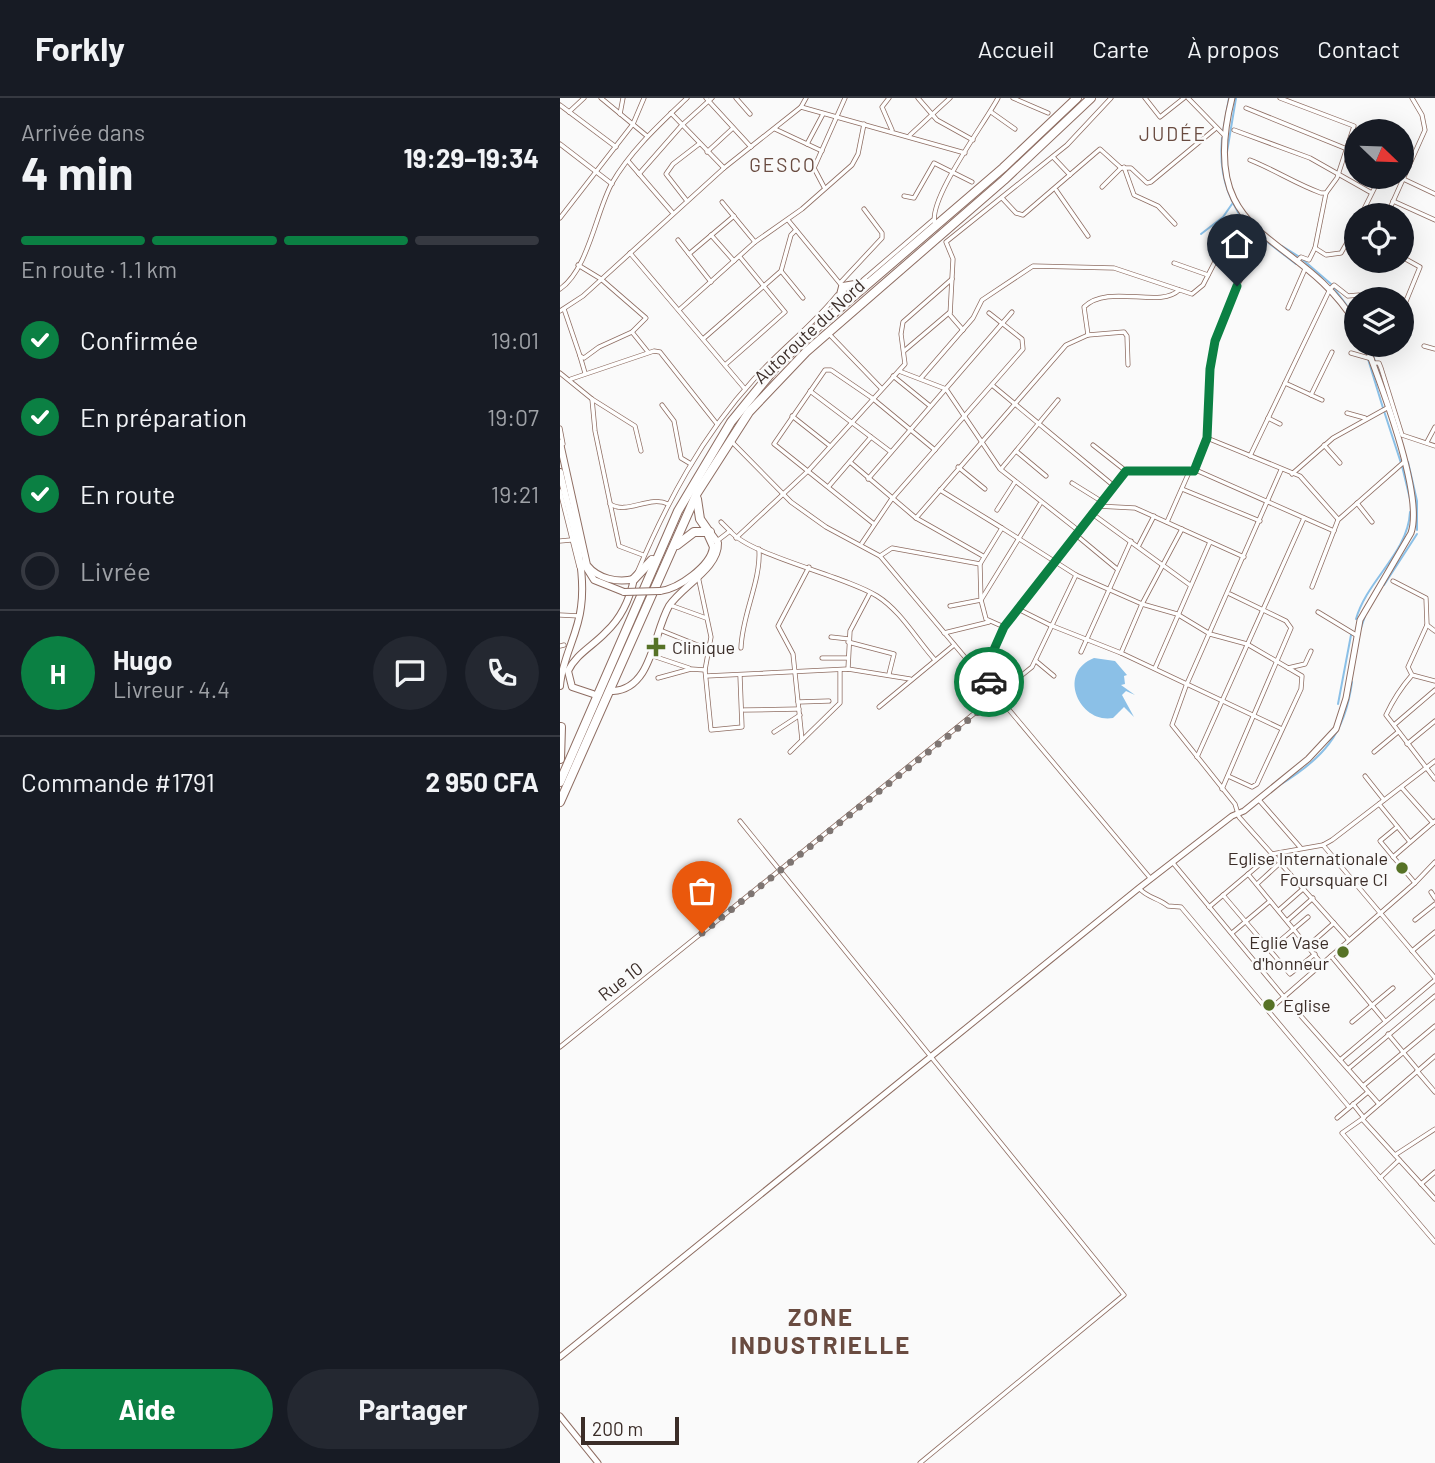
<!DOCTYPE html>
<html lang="fr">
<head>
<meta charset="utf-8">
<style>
  :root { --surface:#171b24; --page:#242831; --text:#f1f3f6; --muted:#9ea1a6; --line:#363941; --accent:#0b8043 }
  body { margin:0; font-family:Barlow,sans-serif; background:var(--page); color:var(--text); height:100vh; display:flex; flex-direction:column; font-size:26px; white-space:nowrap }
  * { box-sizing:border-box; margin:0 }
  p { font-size:23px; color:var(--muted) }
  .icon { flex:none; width:38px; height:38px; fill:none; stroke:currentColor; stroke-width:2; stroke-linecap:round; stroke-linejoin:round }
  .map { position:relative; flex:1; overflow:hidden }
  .drawer { display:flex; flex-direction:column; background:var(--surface); width:560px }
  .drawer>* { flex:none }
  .needle { width:46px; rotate:113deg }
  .tools { position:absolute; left:784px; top:21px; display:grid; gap:14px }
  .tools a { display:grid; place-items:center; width:70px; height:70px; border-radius:50%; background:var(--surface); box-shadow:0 7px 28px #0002; font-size:35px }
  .scale { position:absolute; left:21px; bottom:18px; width:98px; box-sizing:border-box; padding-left:7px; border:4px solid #3b2d28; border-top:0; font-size:19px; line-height:24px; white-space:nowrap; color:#3b2d28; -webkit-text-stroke:5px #fafafa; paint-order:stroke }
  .pin { position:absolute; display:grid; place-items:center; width:60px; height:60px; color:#fff; margin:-72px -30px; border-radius:50% 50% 50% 0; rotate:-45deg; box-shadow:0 0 7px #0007 }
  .pin .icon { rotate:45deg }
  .courier { position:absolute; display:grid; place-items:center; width:70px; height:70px; margin:-35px; border:5px solid #0b8043; border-radius:50%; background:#fff; color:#222; box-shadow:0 2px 9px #0007 }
  .summary em { font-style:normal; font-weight:700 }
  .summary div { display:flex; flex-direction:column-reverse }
  .summary { display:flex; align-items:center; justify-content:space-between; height:119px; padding:0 21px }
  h1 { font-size:46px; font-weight:700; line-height:52px }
  .bar { display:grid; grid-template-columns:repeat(4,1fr); gap:10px 7px; align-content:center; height:84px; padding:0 21px }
  .bar i { height:9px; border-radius:5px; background:var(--line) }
  .bar .on { background:var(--accent) }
  .bar p { grid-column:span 4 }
  .line { display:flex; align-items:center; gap:18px; padding:0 21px; border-top:2px solid var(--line) }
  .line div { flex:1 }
  .round { display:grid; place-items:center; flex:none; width:74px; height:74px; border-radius:37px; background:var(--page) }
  ol { padding:0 21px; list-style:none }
  li { display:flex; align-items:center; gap:21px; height:77px }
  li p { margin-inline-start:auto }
  li .icon { padding:7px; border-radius:50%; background:var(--accent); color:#fff; stroke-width:4 }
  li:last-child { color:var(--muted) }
  li i { width:38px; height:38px; border:4px solid var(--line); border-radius:50% }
  .cta { display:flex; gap:14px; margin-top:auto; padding:14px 21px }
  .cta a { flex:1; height:80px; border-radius:42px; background:var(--accent); color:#fff; font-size:28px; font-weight:700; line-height:80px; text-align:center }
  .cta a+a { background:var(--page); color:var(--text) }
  header { display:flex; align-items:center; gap:42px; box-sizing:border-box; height:98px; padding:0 35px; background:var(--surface); border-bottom:2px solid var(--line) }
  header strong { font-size:33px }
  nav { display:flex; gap:38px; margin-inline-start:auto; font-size:24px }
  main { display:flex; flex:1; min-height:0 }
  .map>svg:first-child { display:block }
  .water { fill:#8bc0e7 }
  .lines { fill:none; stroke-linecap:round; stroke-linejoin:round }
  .stream { stroke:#8bc0e7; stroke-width:2 }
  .street-casing { stroke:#8e6d62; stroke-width:5 }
  .secondary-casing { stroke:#8e6d62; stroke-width:7 }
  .primary-casing { stroke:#8e6d62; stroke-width:8 }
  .highway-casing { stroke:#8e6d62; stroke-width:10 }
  .street { stroke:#fff; stroke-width:3.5 }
  .secondary { stroke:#fff; stroke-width:5 }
  .primary { stroke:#fff; stroke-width:6 }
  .highway { stroke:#fff; stroke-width:8 }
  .primary-bridge-casing { stroke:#8e6d62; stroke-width:8; stroke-linecap:butt }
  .primary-bridge { stroke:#fff; stroke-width:6 }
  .done { stroke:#7e7572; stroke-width:7; stroke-dasharray:0 12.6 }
  .route { stroke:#0b8043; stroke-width:9 }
  .poi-dot { fill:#567226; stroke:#fafafa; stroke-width:2.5 }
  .labels { text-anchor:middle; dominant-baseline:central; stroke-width:5; stroke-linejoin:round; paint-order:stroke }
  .street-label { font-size:18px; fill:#3b2d28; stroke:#fafafa }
  .poi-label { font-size:18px; fill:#3b2d28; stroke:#fafafa; text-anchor:start }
  .neighbourhood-label { font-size:19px; letter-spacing:2px; fill:#694b40; stroke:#fafafa }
  .district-label { font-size:24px; font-weight:bold; letter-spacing:2px; fill:#694b40; stroke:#fafafa }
</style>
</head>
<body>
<header>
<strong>Forkly</strong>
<nav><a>Accueil</a><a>Carte</a><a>À propos</a><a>Contact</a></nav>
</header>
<main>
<section class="drawer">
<div class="summary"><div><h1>4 min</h1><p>Arrivée dans</p></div><em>19:29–19:34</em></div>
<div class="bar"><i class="on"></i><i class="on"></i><i class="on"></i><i></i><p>En route · 1.1 km</p></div>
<ol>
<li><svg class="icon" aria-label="check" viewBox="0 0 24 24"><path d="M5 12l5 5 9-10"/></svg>Confirmée<p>19:01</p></li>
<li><svg class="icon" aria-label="check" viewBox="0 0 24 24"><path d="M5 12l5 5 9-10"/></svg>En préparation<p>19:07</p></li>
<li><svg class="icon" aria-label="check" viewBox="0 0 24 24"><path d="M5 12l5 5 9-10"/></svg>En route<p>19:21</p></li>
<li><i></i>Livrée</li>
</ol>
<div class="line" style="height:126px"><b class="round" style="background:var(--accent);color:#fff">H</b><div><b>Hugo</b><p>Livreur · 4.4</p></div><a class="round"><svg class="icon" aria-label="chat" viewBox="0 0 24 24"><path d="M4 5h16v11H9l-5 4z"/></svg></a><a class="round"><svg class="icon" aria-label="phone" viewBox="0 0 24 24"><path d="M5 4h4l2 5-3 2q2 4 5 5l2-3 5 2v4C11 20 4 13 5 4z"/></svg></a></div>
<div class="line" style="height:91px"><div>Commande #1791</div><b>2 950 CFA</b></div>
<div class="cta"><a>Aide</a><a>Partager</a></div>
</section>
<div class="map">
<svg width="875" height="1365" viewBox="0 0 875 1365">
  <rect width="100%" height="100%" fill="#fafafa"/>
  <path class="water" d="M534,560L555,563L567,577L564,578L565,586L561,587L575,597L566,593L562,597L574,619L564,609L553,620C520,626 496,575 534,560Z"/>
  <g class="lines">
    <g class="stream">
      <path d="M663,34L669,0"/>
      <path d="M662,40C659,73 666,98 685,125"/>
      <path d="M667,54L676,0"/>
      <path d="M688,129L736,166"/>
      <path d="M641,136L663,119L672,106"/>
      <path d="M722,148L738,158"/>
      <path d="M742,161L771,186"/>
      <path d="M774,190L796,220"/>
      <path d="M792,224L796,233"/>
      <path d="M802,247L807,257"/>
      <path d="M809,247L815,263"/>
      <path d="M808,261L823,310"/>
      <path d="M817,268L821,279"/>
      <path d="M824,313L841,365"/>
      <path d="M848,364L857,403V432"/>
      <path d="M842,368L850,401"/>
      <path d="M824,487L857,436"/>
      <path d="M796,521C807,482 848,455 850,414"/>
      <path d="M801,530L805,518"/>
      <path d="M778,606L791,537"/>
      <path d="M718,688C763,661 785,636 792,584"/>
    </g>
    <defs>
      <g id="street">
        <path d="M41,0L87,38"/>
        <path d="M146,0L191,49"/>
        <path d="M176,0L190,16"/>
        <path d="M329,0L322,9L332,32"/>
        <path d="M358,0L377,22L413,42"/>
        <path d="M453,0L488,15"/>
        <path d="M585,0L600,19L624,0"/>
        <path d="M628,0L665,38"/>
        <path d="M0,7L56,49"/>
        <path d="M241,9L246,0"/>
        <path d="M686,10L787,51"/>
        <path d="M9,14L24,0"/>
        <path d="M431,14L455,31"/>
        <path d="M111,15L164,70"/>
        <path d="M60,16L63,0"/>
        <path d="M215,31L262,53"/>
        <path d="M674,32L750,60L810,94"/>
        <path d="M350,37L390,0"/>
        <path d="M0,46L52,86"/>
        <path d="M247,46L263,16"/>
        <path d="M147,54L173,30"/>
        <path d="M786,54L796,59"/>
        <path d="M493,59L510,77"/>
        <path d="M690,62C715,72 736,86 761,95H766L777,80L794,28L720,0"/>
        <path d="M68,63L112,114"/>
        <path d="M564,69L574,97L598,108L615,126"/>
        <path d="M79,76L122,27L152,0"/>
        <path d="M839,79L875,96"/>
        <path d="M264,89L254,70L285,0"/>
        <path d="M542,89L561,70"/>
        <path d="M496,92L528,138"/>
        <path d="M344,98L354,100L374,65L412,84"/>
        <path d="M442,100L456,115L463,117L540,51L561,70H571L587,85L591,84L655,31"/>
        <path d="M127,103L106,76L113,66L139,46"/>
        <path d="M833,103L875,122"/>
        <path d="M162,104L195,144"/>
        <path d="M801,117L820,79"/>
        <path d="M827,117L865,32L862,17L852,0"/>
        <path d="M0,120L73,26L84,0"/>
        <path d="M228,122L282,188"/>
        <path d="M375,126C367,102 425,25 438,0"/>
        <path d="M151,137L174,163"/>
        <path d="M118,142L151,184"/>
        <path d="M755,150L766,157L781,155L796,129"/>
        <path d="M70,155L185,291"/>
        <path d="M129,156L174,118"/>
        <path d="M842,159L860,169L842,213"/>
        <path d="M737,163L741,159L749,162L755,150L766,95"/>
        <path d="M614,165L648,177"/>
        <path d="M221,173L243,200"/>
        <path d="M303,182L373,122"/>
        <path d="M280,185L322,140V135L304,111"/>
        <path d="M0,191C28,172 36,114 52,85C71,52 100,26 127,0"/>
        <path d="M728,210L745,171"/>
        <path d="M4,211L20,258L24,260L39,249L72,234L86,220L41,181L18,167"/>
        <path d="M119,212L195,144L242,111L292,67L298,56L304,26"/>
        <path d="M0,213L23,198L164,70L241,9L405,55"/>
        <path d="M403,232L390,217L393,161L386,144L507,47L551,0"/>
        <path d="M72,234L88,254"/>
        <path d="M269,236L321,290"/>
        <path d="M528,237L524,209C548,185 600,211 619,192"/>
        <path d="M143,241L221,173L231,137L236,132"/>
        <path d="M864,248L875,251"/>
        <path d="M344,253L390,214"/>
        <path d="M791,255L812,261"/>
        <path d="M20,258L25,275"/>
        <path d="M813,265H819L821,270L842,337L875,348"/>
        <path d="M165,267L225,214L180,159"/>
        <path d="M339,273L386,291L440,371L519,433"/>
        <path d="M0,275L32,301L75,328L81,353"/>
        <path d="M333,278L370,308"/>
        <path d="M361,280L413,220L422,202L473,168L554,170L632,196L643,187L661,152L689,125"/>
        <path d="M11,281L94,253L100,254L157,326"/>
        <path d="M725,285L762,302"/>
        <path d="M432,287L554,388"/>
        <path d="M250,293L331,354"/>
        <path d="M751,297L772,254"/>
        <path d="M32,301L35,333L59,448L83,457"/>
        <path d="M102,307L114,323L121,360L131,366"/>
        <path d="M787,315L805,320"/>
        <path d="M232,318L270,348"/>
        <path d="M708,320L720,326"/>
        <path d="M0,330L3,346"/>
        <path d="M647,340L740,378L778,421"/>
        <path d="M172,344L231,404L266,429L320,458L332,450L420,466L442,430L380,392"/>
        <path d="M867,344L875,329"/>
        <path d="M533,347L566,373H638L774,433"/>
        <path d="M764,347L780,365"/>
        <path d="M456,353L486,378"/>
        <path d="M690,358L770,191L774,187L788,198L799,197L809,201"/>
        <path d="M290,364L356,420L423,458"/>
        <path d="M398,369L425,391"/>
        <path d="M441,371L498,302"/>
        <path d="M635,372L647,340L650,271L655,243L677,188L704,139"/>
        <path d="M721,372L626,588L612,627L675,706L679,719L789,842"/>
        <path d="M732,376L773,340L827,310"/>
        <path d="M308,381L452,214"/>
        <path d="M512,385L541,403"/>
        <path d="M269,388L311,339"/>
        <path d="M622,391L700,423"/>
        <path d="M0,393L19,469"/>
        <path d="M797,405L812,424"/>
        <path d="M50,406C67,417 89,397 108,406"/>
        <path d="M537,408L575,410L684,459"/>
        <path d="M437,412L455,384"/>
        <path d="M531,415L630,487"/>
        <path d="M356,420L506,247L528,237L564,234L567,238L568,267"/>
        <path d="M161,424L170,433"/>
        <path d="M607,424L630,372"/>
        <path d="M314,426L214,346L265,272H271L312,300L375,352"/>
        <path d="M442,430L516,477L582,506L617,516L650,536L687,546L742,578L741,591L697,686L692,689L668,678"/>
        <path d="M516,437L557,471"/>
        <path d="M176,440L249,372L345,266L341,236L343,224L392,181"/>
        <path d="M0,443L11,442"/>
        <path d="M157,443L170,433C191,458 283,477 317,498C341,513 356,541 375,562"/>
        <path d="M302,445L331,402L463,251L462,241L429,215"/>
        <path d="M579,447L594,418"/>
        <path d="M320,458L591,781"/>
        <path d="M77,475C107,404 142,338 194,281C220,252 252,228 277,197"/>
        <path d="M138,478L151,539L145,572L151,632L182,629L180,578"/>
        <path d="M833,483L866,500L867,527L848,569L852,577L875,583"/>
        <path d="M752,489L778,422L844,364"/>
        <path d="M110,507L146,520"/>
        <path d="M390,508L421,502L420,466"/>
        <path d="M458,511L490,527L561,555L722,631"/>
        <path d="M758,514L796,537"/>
        <path d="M0,517L20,518"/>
        <path d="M867,527L875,533"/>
        <path d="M444,529L426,521L421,502L480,406"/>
        <path d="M100,532L150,552"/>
        <path d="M384,535L429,524"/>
        <path d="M271,539L289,541"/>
        <path d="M288,544L334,556L329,576"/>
        <path d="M0,548L4,547"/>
        <path d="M181,550C182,516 201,484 199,451"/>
        <path d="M521,554L571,443"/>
        <path d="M561,555L582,506L622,431"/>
        <path d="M90,557L129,570"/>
        <path d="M262,560H288"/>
        <path d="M476,563L494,578"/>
        <path d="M595,570L650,444"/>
        <path d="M728,570L745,566L751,553"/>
        <path d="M288,571L290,533L310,495"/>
        <path d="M852,577C839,592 833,602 826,617L875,681"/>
        <path d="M146,578L288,571L350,581"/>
        <path d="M98,580L131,571L145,572"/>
        <path d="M429,591L432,556L444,529L566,373"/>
        <path d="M238,604L269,603"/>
        <path d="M319,609L394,547"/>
        <path d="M184,612L239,611"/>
        <path d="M834,627L875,592"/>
        <path d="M214,634L240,617"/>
        <path d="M242,642L233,556L218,528L249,469"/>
        <path d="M847,646L875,623"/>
        <path d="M230,654L280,605V572"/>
        <path d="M814,654L838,634"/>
        <path d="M637,659L744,420"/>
        <path d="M805,678L824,702"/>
        <path d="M842,690L873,725"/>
        <path d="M662,691L731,530L726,523L670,496"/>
        <path d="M699,702L740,749"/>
        <path d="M819,706L850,744"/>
        <path d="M180,723L564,1197L360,1365"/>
        <path d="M837,729L820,743L855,785"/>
        <path d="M763,747L875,880"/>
        <path d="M833,759L875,723"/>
        <path d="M613,765L724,899L819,1006"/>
        <path d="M688,776L762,866"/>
        <path d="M697,786L721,764"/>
        <path d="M579,790C587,800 599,800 608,808L621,809L789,1009"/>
        <path d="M871,794L875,800"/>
        <path d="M663,797L730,876L755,856"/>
        <path d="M649,809L712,756L763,747L772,742L875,663"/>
        <path d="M719,812L744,790"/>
        <path d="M728,822L753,800"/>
        <path d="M855,822L875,806"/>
        <path d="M672,835L710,803"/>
        <path d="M749,847L774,825"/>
        <path d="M709,852L748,819"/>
        <path d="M852,853L875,834"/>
        <path d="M771,858L825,923"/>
        <path d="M709,912L855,785L875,764"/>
        <path d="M792,924L833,890"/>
        <path d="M828,936L858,972"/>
        <path d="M0,949L472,569L516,477"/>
        <path d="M875,958L802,1021L782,1035L875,1144"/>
        <path d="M780,962L875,882"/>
        <path d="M788,971L875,898"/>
        <path d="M857,973L875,994"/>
        <path d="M803,988L875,928"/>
        <path d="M793,1006L804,1020"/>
        <path d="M777,1020L808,994"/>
        <path d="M802,1021L875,1101"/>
        <path d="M835,1057L875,1031"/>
        <path d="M820,1080L839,1062"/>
        <path d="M861,1086L875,1074"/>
      </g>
      <g id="secondary">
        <path d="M672,0C635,147 739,131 796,226"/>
        <path d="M0,1259L579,790L672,718L684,713L748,661L776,631L786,600L800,522L851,435C864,397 821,287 806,247"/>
        <path d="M0,1318L38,1365"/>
      </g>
      <g id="primary">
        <path d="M0,345L27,467C38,481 58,485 74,481C70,500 61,520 46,534C33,548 16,556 8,573L12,589L33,596"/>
        <path d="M0,374C9,416 27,466 21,509C18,537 2,560 0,588"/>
        <path d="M24,466L34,482L64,494"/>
        <path d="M100,493C118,491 151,468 153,449L148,438"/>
        <path d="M53,593C92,591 93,536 109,508C122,488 159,470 158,445L150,434"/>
      </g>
      <g id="highway">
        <path d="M277,212L283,189L307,185"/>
        <path d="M137,401L140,421L149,434"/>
        <path d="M117,447L134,434H150"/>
        <path d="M74,481L92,462"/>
        <path d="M0,661L1,629"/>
        <path d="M0,684L118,413L171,324L216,269L259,228L443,70L517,0"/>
        <path d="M0,704L137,395L189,314L246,254L444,82L531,0"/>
      </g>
    </defs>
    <use href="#street" class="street-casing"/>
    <use href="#secondary" class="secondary-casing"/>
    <use href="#primary" class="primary-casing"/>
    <use href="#highway" class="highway-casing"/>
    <use href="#street" class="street"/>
    <use href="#secondary" class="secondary"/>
    <use href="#primary" class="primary"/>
    <use href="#highway" class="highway"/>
    <defs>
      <path id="primary-bridge" d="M64,494L100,493"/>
    </defs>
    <use href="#primary-bridge" class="primary-bridge-casing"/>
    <use href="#primary-bridge" class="primary-bridge"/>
  </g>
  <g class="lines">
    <path class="done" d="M142,835L437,599L429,591V584"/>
    <path class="route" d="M429,584L432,556L444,529L566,373H634L647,340L650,271L655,243L677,188"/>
  </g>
  <g class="poi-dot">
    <path d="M92.5 538.5h7v7h7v7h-7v7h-7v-7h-7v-7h7z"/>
    <circle cx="842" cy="770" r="7"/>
    <circle cx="783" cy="854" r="7"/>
    <circle cx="709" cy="907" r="7"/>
  </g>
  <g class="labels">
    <g class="street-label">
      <text transform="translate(249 233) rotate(-43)">Autoroute du Nord</text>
      <text transform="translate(60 883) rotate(-38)">Rue 10</text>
    </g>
    <g class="poi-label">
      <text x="112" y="549">Clinique</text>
      <text x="828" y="760" text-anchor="end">Eglise Internationale<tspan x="828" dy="21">Foursquare CI</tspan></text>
      <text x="769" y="844" text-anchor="end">Eglie Vase<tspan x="769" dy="21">d'honneur</tspan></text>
      <text x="723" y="907">Eglise</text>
    </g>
    <g class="neighbourhood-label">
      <text x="613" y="35">JUDÉE</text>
      <text x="223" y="66">GESCO</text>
    </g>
    <g class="district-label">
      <text x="261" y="1218">ZONE<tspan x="261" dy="28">INDUSTRIELLE</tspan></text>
    </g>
  </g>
</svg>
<div class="tools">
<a><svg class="needle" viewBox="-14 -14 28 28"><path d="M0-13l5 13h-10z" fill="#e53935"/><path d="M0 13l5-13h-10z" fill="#9ea1a6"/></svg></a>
<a><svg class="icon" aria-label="locate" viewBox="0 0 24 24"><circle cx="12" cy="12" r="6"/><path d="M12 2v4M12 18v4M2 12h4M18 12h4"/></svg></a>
<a><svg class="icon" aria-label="layers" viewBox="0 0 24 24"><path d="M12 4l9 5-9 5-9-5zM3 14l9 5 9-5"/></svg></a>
</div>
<div class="scale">200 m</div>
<div class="pin" style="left:142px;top:835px;background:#ea580c"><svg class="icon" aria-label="bag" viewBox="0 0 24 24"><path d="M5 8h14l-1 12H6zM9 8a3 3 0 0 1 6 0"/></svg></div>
<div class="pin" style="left:677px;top:188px;background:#1f2937"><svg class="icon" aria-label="home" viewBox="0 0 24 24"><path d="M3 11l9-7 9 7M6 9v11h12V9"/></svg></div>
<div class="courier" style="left:429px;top:584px"><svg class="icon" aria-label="car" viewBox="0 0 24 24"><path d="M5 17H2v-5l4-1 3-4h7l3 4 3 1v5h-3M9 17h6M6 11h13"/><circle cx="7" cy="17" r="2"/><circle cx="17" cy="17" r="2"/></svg></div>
</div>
</main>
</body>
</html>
